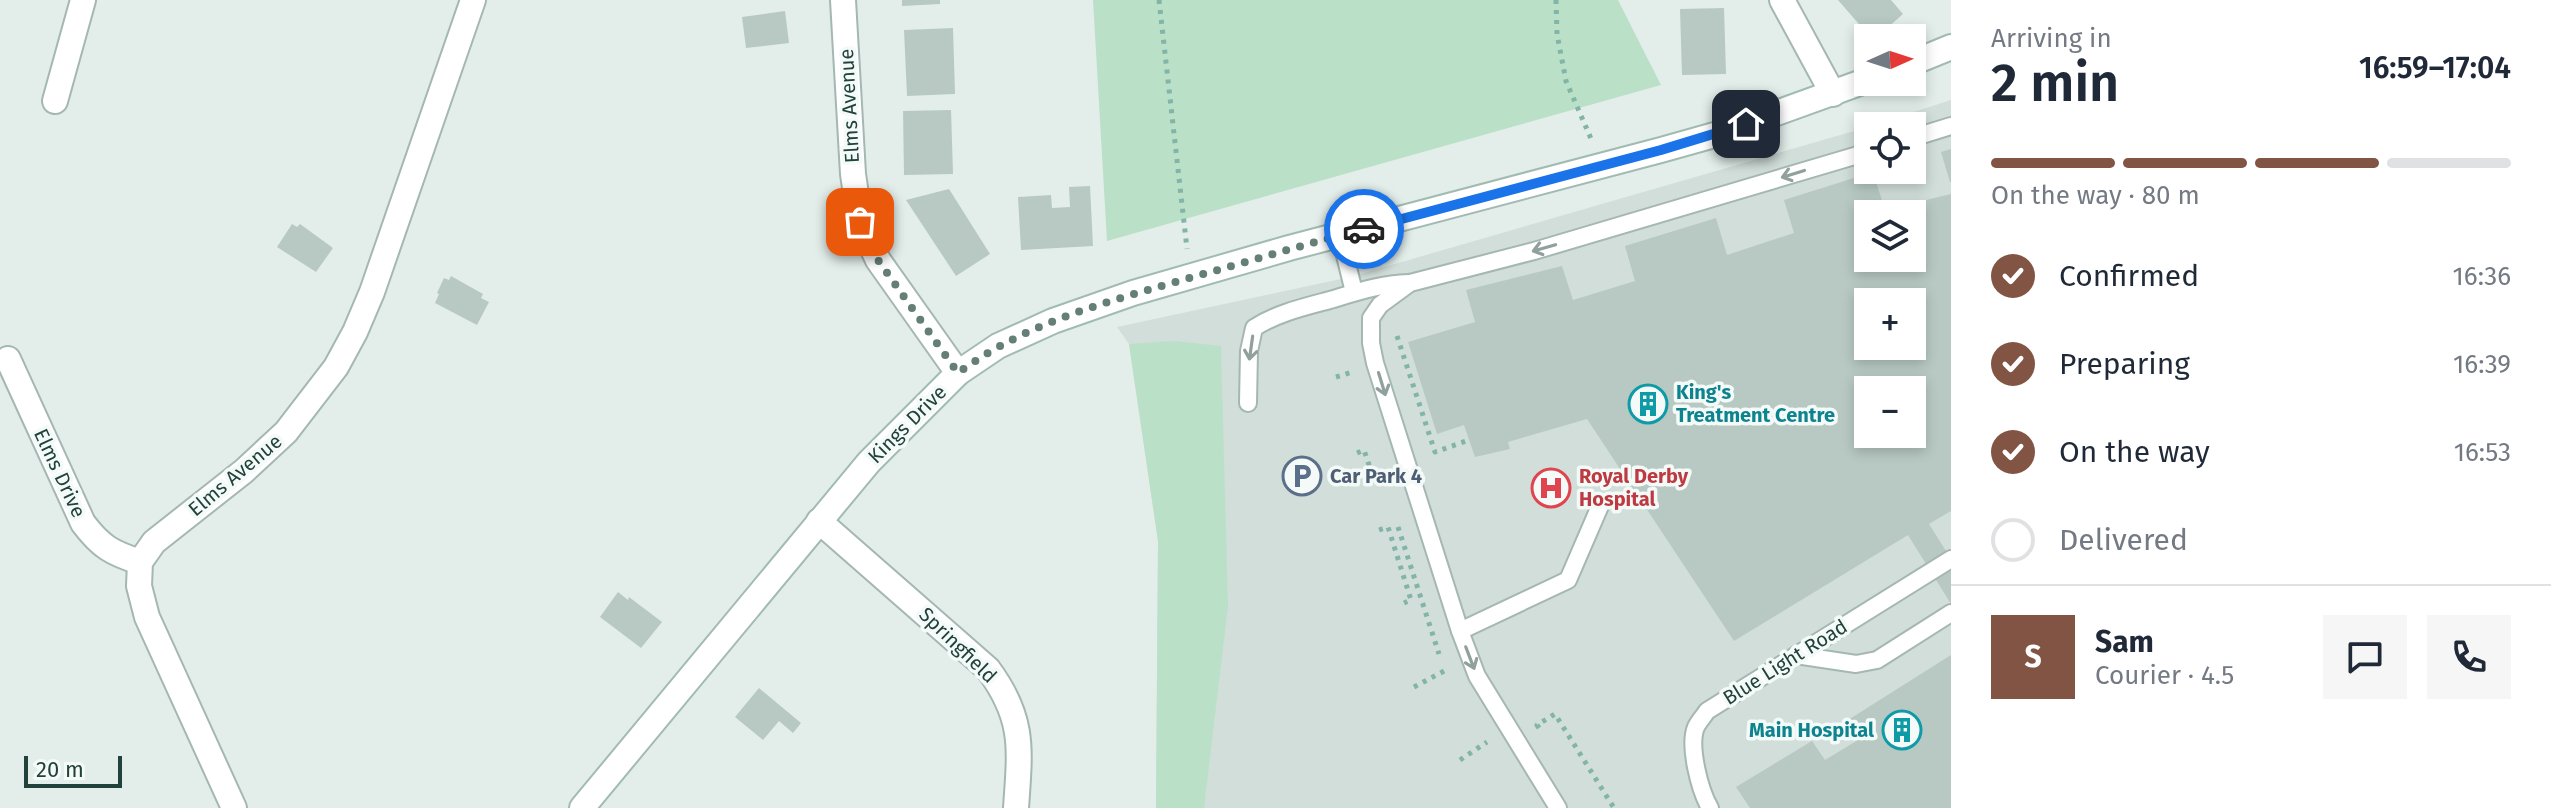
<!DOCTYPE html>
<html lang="en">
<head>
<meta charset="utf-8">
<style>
  :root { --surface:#fff; --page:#f6f6f7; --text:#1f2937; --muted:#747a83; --line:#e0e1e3; --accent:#825444 }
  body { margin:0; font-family:"Fira Sans",sans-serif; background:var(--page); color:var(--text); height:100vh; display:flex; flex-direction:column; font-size:30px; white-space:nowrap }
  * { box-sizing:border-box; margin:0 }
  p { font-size:26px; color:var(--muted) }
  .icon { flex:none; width:44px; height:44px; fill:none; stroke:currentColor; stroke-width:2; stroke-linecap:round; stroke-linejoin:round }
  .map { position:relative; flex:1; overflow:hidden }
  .sheet { display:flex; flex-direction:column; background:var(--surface); width:600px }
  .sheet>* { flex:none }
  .needle { width:52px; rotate:87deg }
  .controls { position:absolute; left:1854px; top:24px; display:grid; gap:16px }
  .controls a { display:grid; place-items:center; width:72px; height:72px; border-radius:0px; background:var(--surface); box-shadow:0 4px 12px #0003; font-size:40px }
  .scale { position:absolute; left:24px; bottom:20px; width:98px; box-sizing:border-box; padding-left:8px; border:4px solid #21413b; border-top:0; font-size:22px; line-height:28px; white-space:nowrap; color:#21413b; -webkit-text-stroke:6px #f4faf7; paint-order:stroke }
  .pin { position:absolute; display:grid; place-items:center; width:68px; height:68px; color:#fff; margin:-34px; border-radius:16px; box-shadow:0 4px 12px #0006 }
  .courier { position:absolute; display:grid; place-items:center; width:80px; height:80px; margin:-40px; border:6px solid #1a73e8; border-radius:50%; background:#fff; color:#222; box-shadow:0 2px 10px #0007 }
  .headline em { font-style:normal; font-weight:600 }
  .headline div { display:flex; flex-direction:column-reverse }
  .headline { display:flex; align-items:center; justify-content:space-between; height:136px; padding:0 40px }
  h1 { font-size:52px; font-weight:600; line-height:60px }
  .bar { display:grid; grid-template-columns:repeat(4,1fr); gap:12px 8px; align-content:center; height:96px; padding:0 40px }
  .bar i { height:10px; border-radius:6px; background:var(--line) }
  .bar .on { background:var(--accent) }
  .bar p { grid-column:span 4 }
  .line { display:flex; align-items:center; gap:20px; padding:0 40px; border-top:2px solid var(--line) }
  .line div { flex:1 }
  .round { display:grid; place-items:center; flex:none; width:84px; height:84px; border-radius:0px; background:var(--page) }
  ol { padding:0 40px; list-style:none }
  li { display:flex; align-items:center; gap:24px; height:88px }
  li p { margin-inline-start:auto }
  li .icon { padding:8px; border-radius:50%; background:var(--accent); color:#fff; stroke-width:4 }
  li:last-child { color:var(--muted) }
  li i { width:44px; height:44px; border:4px solid var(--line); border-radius:50% }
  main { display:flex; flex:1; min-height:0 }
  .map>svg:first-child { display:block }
  .built { fill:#d1ded9; fill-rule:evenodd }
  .green { fill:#bbe0c8 }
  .building { fill:#b8c9c3; fill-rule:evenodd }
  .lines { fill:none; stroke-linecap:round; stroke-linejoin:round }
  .lane-casing { stroke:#a5b7b2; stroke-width:20 }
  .street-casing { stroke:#a5b7b2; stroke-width:28 }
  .secondary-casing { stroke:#a1bbb3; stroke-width:28 }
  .path { stroke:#82b4a7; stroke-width:5; stroke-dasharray:4 6; stroke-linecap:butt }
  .lane { stroke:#fff; stroke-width:16 }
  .street { stroke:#fff; stroke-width:24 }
  .secondary { stroke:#fff; stroke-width:24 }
  .oneway { stroke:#90a09d }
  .done { stroke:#657e78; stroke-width:8; stroke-dasharray:0 14.4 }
  .route { stroke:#1a73e8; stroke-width:10 }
  .labels { text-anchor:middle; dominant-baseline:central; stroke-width:7; stroke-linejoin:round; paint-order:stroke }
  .street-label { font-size:20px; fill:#21413b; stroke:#f4faf7 }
  .culture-label { font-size:20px; font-weight:bold; fill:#0d838f; stroke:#f4faf7; text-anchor:start }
  .service-label { font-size:20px; font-weight:bold; fill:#4e5e75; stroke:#f4faf7; text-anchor:start }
  .health-label { font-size:20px; font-weight:bold; fill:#be3a42; stroke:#f4faf7; text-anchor:start }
</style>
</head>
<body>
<main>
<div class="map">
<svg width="1951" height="808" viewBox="0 0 1951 808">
  <rect width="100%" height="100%" fill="#e3eeea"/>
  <path class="built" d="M1951,100V808H1156L1158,541L1129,344L1117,327L1350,277L1868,127V170H1912V126H1870ZM1868,214H1912V258H1868ZM1868,302H1912V346H1868ZM1868,390H1912V434H1868Z"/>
  <g class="green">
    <path d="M1093,0H1618L1661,85L1107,241Z"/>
    <path d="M1175,341L1221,346L1228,606L1204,808H1156L1158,541L1129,344Z"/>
  </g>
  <g class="building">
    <path d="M902,0H940V4L902,6Z"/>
    <path d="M1838,0H1891L1903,14L1876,38H1871Z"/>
    <path d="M1724,8L1726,74L1682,75L1680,9Z"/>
    <path d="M785,11L789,43L746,48L742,17Z"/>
    <path d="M953,28L955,94L907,96L904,30Z"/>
    <path d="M951,110L953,174L904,175L903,111Z"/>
    <path d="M1951,149V182H1950L1941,152Z"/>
    <path d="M1873,172L1885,210L1951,194V511L1929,524L1951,559V604L1908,535L1734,641L1587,419L1508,442L1510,449L1475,457L1464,425L1437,434L1408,342L1475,322L1466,290L1562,266L1573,300L1635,281L1625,246L1716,218L1727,255L1794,233L1784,200ZM1868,214H1912V258H1868ZM1868,302H1912V346H1868ZM1868,390H1912V434H1868Z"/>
    <path d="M1090,186L1093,246L1021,250L1018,197L1051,195L1052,208L1070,207L1069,187Z"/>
    <path d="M949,189L990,254L956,276L906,200Z"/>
    <path d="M292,224L297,227L300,224L333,248L316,272L277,247Z"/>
    <path d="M451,276L483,294L481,298L489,302L477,325L435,303L439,294L437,293L444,278L449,280Z"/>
    <path d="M618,592L628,600L629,597L662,622L641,648L600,617Z"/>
    <path d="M1951,655V808H1750L1736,787L1812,741L1825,760L1858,740L1848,720Z"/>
    <path d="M759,688L801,723L793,733L779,721L763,740L735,717Z"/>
  </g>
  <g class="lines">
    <defs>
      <g id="lane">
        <path d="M1912,138L1951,126"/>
        <path d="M1340,235L1354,292"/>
        <path d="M1248,403L1249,351L1254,328C1277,313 1304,307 1330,300C1357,292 1380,284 1409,283"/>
        <path d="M1460,631L1568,580L1600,506"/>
        <path d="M1796,655L1856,664L1877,660L1951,613"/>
        <path d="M1558,808L1477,676L1460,631L1375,363L1371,343V318L1380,305L1410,283L1534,251L1868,152"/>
        <path d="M1710,808C1700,791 1688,746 1696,727C1699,721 1704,716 1707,711L1951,559"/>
      </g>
      <g id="street">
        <path d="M843,0L853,174L860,222L878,260L958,373"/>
        <path d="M1782,0L1833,94"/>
        <path d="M55,101L83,0"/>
        <path d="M8,359L83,523C101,547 112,553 140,562"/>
        <path d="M819,521L988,669C1025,719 1020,749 1016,808"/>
        <path d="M234,808L147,617L139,586L140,562L154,542L244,471L286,432L336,367L355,332L372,292L473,0"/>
      </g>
      <g id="secondary">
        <path d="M1912,63L1951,47"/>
        <path d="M582,808L869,462L958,373L998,346L1053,321L1133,293L1289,248L1661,150L1718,134L1868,80"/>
      </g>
    </defs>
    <use href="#lane" class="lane-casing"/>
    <use href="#street" class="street-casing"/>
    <use href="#secondary" class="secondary-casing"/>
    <g class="path">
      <path d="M1159,0L1187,249"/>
      <path d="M1556,0L1557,34L1566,81L1592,141"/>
      <path d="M1397,336L1435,452L1469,440"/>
      <path d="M1336,377L1352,372"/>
      <path d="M1357,453L1364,450L1374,480L1384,478"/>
      <path d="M1398,527L1439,654"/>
      <path d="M1379,530L1388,527L1411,600L1404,603"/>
      <path d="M1414,687L1446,670"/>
      <path d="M1539,728L1537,725L1555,714L1614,808"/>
      <path d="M1460,760L1487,742"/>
    </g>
    <use href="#lane" class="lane"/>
    <use href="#street" class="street"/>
    <use href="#secondary" class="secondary"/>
  </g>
  <defs><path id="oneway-shaft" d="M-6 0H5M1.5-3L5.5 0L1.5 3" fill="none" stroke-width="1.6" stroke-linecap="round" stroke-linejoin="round" transform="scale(2)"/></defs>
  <g class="oneway">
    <use href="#oneway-shaft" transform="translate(1793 174) rotate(163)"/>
    <use href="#oneway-shaft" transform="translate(1544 248) rotate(164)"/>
    <use href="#oneway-shaft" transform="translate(1251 348) rotate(98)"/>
    <use href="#oneway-shaft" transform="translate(1382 384) rotate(73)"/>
    <use href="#oneway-shaft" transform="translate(1470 658) rotate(69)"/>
  </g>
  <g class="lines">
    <path class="done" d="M860,222L878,260L958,373C1028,321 1111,301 1193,277C1250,261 1306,244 1364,229"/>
    <path class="route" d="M1364,229L1661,150L1746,124"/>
  </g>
  <defs>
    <symbol id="building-ring" viewBox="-11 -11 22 22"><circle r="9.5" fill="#f4faf7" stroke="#0f9aa8" stroke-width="1.5"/><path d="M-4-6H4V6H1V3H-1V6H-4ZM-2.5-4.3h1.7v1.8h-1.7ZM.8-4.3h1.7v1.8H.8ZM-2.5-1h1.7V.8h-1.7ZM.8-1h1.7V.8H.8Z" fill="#0f9aa8"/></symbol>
    <symbol id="parking-ring" viewBox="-11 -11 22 22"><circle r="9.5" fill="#f4faf7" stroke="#5c6f8a" stroke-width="1.5"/><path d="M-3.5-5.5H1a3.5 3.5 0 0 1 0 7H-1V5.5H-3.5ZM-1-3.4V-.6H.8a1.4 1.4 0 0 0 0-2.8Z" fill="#5c6f8a"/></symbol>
    <symbol id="hospital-ring" viewBox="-11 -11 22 22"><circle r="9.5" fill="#f4faf7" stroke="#e0444e" stroke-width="1.5"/><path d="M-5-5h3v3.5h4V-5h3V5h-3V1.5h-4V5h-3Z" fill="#e0444e"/></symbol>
  </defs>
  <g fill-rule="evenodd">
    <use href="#building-ring" x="1626" y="382" width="44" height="44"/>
    <use href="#parking-ring" x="1280" y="454" width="44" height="44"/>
    <use href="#hospital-ring" x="1529" y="466" width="44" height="44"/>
    <use href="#building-ring" x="1880" y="708" width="44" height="44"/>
  </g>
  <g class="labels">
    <g class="street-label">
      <text transform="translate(849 106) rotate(-93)">Elms Avenue</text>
      <text transform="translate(907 424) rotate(-45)">Kings Drive</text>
      <text transform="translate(60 473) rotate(65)">Elms Drive</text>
      <text transform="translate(235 475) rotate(-40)">Elms Avenue</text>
      <text transform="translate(958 645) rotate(44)">Springfield</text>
      <text transform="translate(1785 662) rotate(-32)">Blue Light Road</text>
    </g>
    <g class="culture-label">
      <text x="1676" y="392">King's<tspan x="1676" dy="23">Treatment Centre</tspan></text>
      <text x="1874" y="730" text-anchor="end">Main Hospital</text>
    </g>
    <g class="service-label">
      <text x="1330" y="476">Car Park 4</text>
    </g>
    <g class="health-label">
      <text x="1579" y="476">Royal Derby<tspan x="1579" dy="23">Hospital</tspan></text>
    </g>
  </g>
</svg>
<div class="controls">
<a><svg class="needle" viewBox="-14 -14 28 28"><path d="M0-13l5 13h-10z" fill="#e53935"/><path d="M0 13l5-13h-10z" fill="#747a83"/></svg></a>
<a><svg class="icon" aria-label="locate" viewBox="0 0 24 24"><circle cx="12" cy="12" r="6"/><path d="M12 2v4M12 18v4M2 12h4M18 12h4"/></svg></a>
<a><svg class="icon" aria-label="layers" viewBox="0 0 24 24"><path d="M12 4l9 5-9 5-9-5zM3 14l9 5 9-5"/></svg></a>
<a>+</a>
<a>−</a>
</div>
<div class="scale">20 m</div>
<div class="pin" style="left:860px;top:222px;background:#ea580c"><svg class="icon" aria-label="bag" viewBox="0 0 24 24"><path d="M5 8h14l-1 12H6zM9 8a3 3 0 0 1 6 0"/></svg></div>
<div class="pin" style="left:1746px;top:124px;background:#1f2937"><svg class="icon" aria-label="home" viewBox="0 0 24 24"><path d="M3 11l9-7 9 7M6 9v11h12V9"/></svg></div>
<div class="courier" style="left:1364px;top:229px"><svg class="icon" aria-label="car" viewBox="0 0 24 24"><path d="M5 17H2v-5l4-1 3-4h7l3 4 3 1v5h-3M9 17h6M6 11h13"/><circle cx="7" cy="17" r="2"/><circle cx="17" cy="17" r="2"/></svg></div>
</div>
<section class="sheet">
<div class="headline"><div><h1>2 min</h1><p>Arriving in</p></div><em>16:59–17:04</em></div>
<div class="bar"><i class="on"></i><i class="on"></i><i class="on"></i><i></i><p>On the way · 80 m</p></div>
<ol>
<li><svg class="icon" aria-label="check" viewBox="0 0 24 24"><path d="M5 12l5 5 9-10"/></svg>Confirmed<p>16:36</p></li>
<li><svg class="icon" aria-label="check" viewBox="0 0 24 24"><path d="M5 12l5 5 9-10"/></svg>Preparing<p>16:39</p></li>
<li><svg class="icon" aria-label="check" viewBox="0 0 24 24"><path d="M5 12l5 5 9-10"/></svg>On the way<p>16:53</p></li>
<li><i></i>Delivered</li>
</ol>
<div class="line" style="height:144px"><b class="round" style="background:var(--accent);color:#fff">S</b><div><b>Sam</b><p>Courier · 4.5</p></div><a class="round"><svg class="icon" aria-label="chat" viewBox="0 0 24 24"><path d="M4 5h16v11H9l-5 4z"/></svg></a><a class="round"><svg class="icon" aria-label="phone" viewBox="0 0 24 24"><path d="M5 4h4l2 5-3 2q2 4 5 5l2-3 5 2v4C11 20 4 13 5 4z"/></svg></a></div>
</section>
</main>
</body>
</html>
